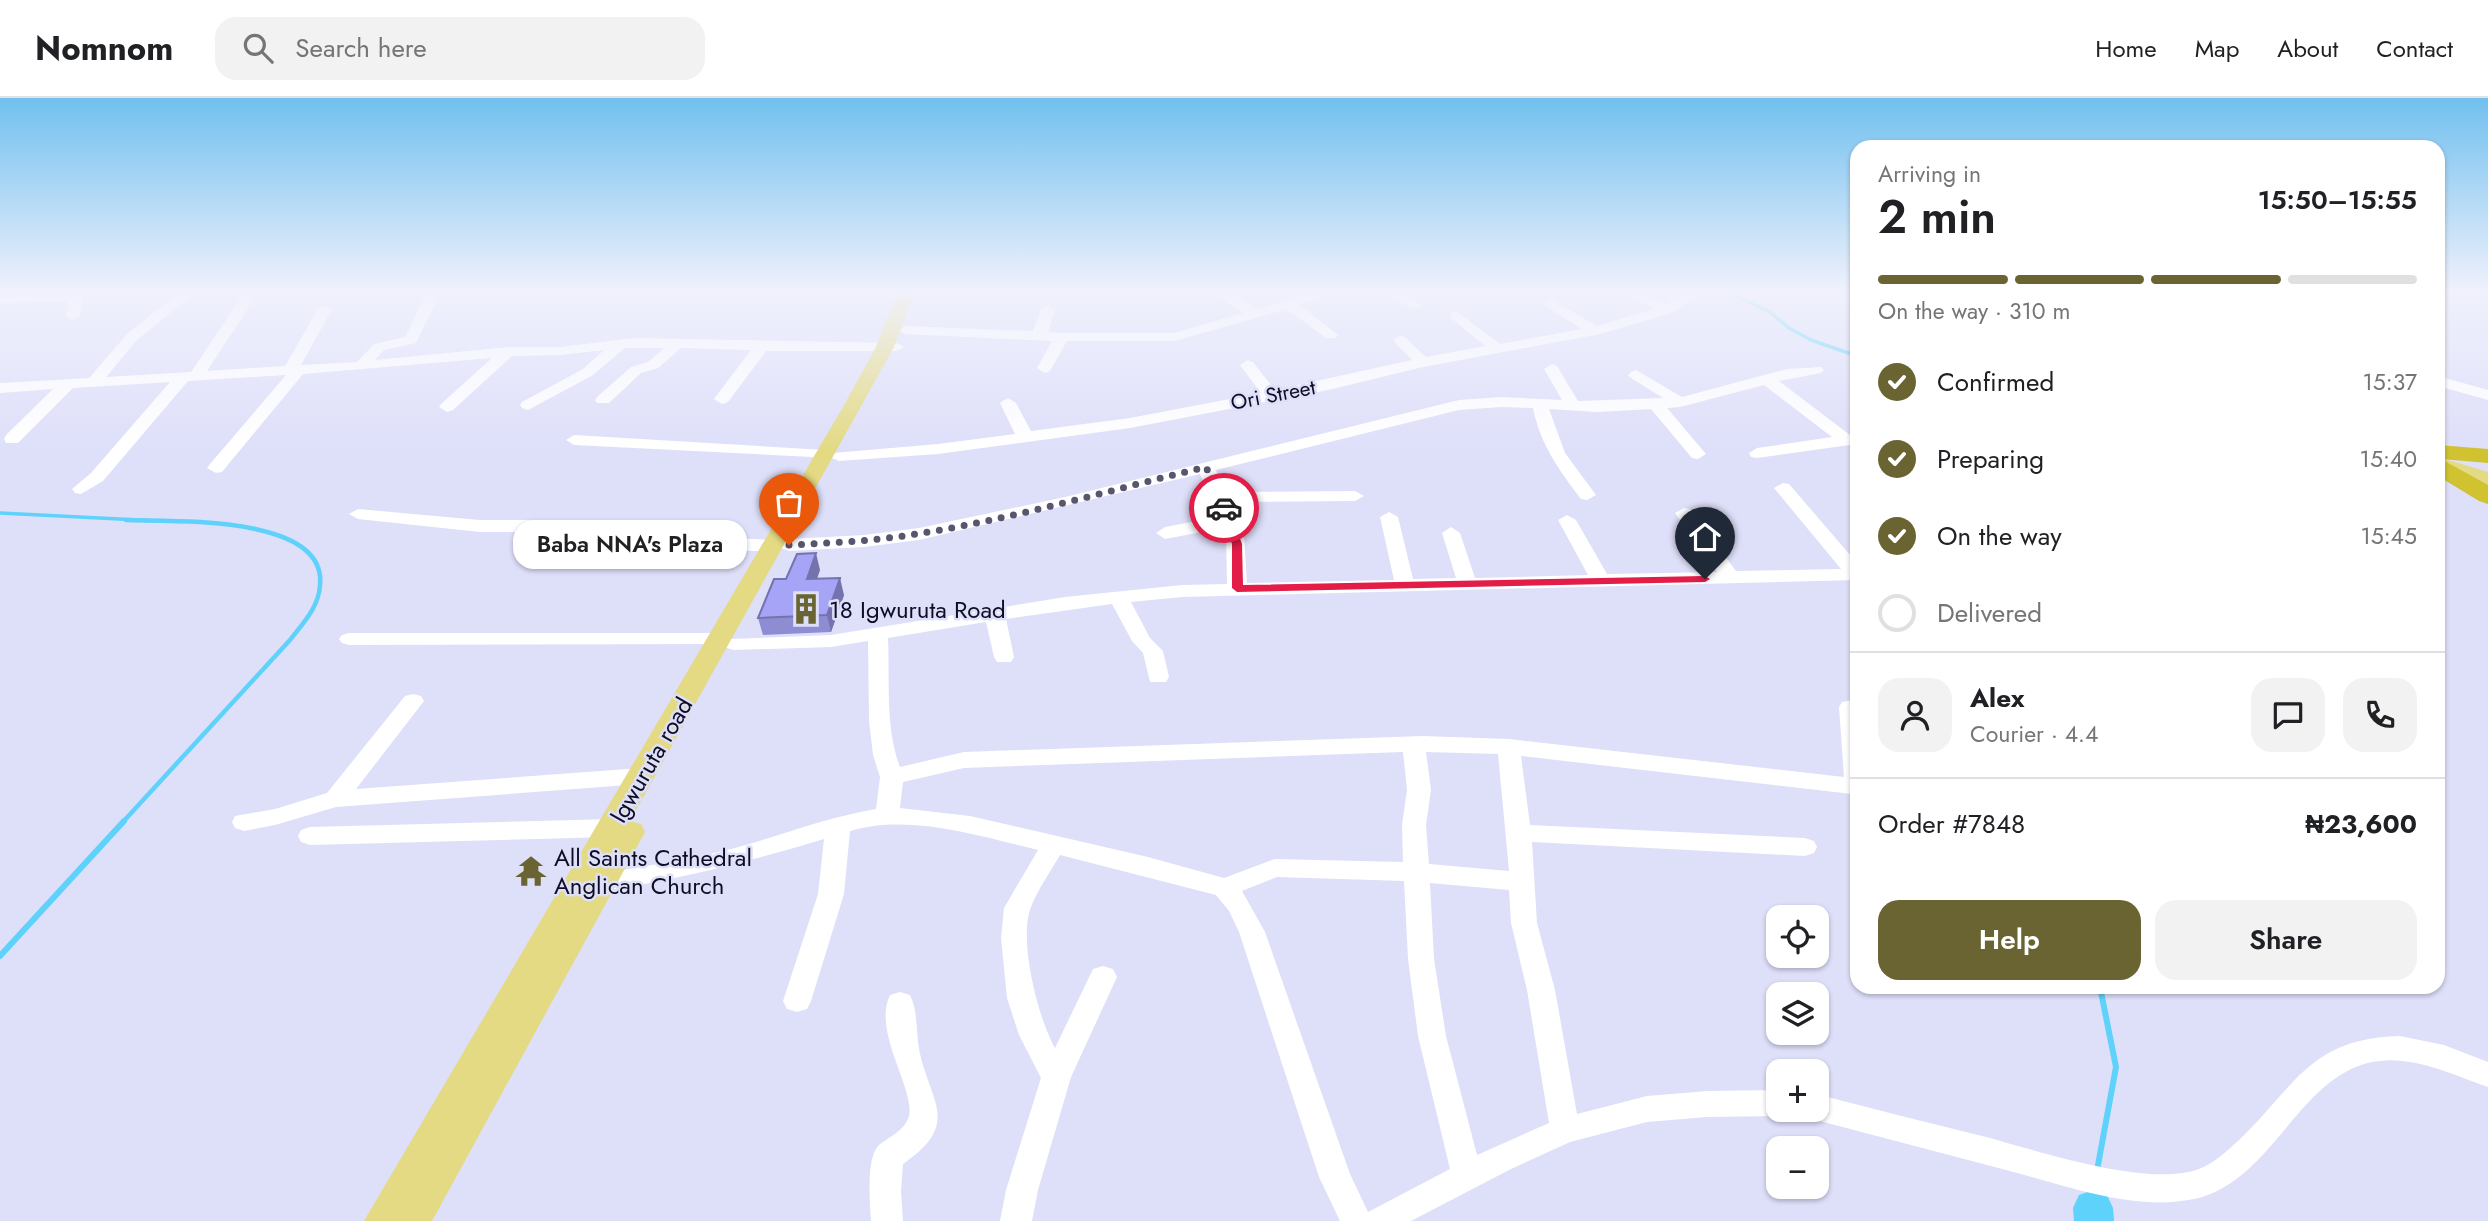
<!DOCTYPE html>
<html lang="en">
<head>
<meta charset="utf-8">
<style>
  :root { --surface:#fff; --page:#f2f2f2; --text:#202124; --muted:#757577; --line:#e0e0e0; --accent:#696431 }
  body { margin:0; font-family:Jost,sans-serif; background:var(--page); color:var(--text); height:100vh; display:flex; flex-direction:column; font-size:26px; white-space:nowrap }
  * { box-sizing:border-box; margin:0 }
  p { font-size:23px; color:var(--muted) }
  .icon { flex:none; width:38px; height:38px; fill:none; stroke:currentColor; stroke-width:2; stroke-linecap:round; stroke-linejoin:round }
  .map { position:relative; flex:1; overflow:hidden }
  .details { position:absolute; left:1850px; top:42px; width:595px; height:854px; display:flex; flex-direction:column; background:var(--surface); border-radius:21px; box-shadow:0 2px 5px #0004 }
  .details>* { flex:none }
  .buttons { position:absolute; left:1766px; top:807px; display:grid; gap:14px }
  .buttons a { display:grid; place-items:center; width:63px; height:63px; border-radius:14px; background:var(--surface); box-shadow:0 2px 5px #0004; font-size:35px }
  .pin { position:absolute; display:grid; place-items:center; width:60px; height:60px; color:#fff; margin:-72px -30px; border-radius:50% 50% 50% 0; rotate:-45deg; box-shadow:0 0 7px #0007 }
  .pin .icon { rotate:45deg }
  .courier { position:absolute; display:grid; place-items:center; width:70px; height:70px; margin:-35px; border:5px solid #e11d48; border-radius:50%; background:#fff; color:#222; box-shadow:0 2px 9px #0007 }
  .bubble { position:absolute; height:49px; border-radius:21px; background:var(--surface); box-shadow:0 2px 5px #0004; font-size:23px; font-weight:600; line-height:49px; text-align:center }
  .summary em { font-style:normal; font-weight:600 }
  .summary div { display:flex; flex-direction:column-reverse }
  .summary { display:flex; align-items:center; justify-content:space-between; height:119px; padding:0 28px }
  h1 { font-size:46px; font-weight:600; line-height:52px }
  .bar { display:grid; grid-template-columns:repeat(4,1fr); gap:10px 7px; align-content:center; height:84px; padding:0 28px }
  .bar i { height:9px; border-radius:5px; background:var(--line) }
  .bar .active { background:var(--accent) }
  .bar p { grid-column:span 4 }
  .line { display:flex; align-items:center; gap:18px; padding:0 28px; border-top:2px solid var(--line) }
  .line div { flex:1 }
  .round { display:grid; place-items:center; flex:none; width:74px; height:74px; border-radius:21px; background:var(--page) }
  ol { padding:0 28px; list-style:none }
  li { display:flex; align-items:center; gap:21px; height:77px }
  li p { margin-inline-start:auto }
  li .icon { padding:7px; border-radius:50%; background:var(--accent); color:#fff; stroke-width:4 }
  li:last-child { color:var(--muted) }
  li i { width:38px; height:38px; border:4px solid var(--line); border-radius:50% }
  .cta { display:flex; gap:14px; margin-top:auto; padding:14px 28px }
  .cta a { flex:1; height:80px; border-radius:21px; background:var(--accent); color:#fff; font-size:28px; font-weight:600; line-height:80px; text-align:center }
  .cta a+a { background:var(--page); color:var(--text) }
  header { display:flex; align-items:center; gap:42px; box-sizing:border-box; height:98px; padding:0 35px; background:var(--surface); border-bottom:2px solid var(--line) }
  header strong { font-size:33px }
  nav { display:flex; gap:38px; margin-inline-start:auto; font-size:24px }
  .search { width:490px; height:63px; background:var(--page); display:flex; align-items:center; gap:18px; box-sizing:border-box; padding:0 24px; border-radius:21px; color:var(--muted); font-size:26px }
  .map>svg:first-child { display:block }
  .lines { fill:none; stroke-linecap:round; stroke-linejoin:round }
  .stream-far2 { stroke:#5ed2fa; stroke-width:3.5 }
  .stream-far1 { stroke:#5ed2fa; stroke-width:4.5 }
  .stream { stroke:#5ed2fa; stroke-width:6 }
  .river { fill:#5ed2fa; fill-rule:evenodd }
  .minor { fill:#fff; fill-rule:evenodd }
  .major { fill:#e3da83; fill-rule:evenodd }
  .highway { fill:#d0c231; fill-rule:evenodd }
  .wall { fill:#8e8dd4 }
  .shaded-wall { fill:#7473ad }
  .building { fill:#a5a4f7; stroke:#7473ad; stroke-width:2 }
  .route { fill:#e11d48 }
  .done { stroke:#57566e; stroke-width:7; stroke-dasharray:0 12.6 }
  .labels { text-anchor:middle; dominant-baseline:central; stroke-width:5; stroke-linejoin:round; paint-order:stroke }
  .far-street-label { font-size:21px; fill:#0e0d23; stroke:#dedff9 }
  .poi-label { font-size:24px; fill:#0e0d23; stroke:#dedff9; text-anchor:start }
  .street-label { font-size:24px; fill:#0e0d23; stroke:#dedff9 }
</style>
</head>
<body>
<header>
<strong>Nomnom</strong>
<div class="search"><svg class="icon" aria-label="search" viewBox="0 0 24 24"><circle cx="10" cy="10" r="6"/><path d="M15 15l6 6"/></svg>Search here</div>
<nav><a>Home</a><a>Map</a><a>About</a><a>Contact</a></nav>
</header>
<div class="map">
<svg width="2488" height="1123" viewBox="0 0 2488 1123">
  <rect width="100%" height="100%" fill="#dedff9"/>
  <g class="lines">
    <g class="stream-far2">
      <path d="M1728,194L1770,214L1789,230L1811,242L1857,258"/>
      <path d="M0,415L159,423"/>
    </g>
    <path class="stream-far1" d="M122,725L290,542C303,525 319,509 320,487C327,416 171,424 126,422"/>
    <g class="stream">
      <path d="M0,858L124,723"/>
      <path d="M2098,1067L2116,969L2100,889"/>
    </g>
    <path class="river" d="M2093,1092L2107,1097L2113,1110L2114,1123H2074L2073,1110L2079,1097Z"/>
    <g class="minor">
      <path d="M180,194H196L137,242L106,279L191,274L242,198L247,197L254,201L207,273L285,268L318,211L325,207L332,211L301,267L357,264L374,246L405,239L427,194H441L416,245L384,252L375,262L508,249H560L634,240L897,245L904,249L897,253H766L728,304L722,306L714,301L751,252L681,250L658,270L641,275L609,305H597L595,302L597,299L631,269L648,264L664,250H625L593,277L528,312L522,310L520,307L522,304L583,271L604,252L560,257L512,258L453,312L447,314L439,309L441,306L492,260L303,276L222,374L216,375L207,370L210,366L286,277L188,283L103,383L81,396L75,395L72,391L91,375L170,284L73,290L18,345H6L4,341L6,337L53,291L0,295V285L89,280L127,236Z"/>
      <path d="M1213,194H1230L1256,211L1312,194H1335L1300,207L1338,237L1336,240H1326L1287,211L1175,243H1067L1050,273L1045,275L1037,270L1052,243L905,236L898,232L905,228L1033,233L1041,211L1048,207L1055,211L1048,234L1062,235H1174L1243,215Z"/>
      <path d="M1381,194H1400L1423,207L1416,211L1411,210Z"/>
      <path d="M1624,194H1642L1665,206L1686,194H1704L1671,215L1600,236L1423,269L1328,292L1130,330L938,356L839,363L832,360L574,347L566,342L574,337L826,352L833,355L938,346L1015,336L1000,305L1008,300L1016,305L1031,333L1130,320L1261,295L1240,267L1248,262L1253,264L1275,292L1412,262L1393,242L1400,238L1405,239L1426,259L1485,248L1451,220V214L1456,213L1500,246L1582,231L1546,208L1544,205L1551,201L1597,228L1654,211Z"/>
      <path d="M74,195L83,201L80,218L73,222L66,218L69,203L0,205L1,197Z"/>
      <path d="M1552,266L1557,268L1578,303L1663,300L1631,280L1628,277L1631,274L1636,272L1682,299L1787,271L1821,269L1824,272L1821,275L1779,283L1850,337L1857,336V346L1757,360L1751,359L1749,355L1757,350L1832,339L1764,287L1680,309L1667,310L1706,356L1698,361L1692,360L1651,311L1597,314L1549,311L1565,355L1596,397L1587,402L1581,401C1559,372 1540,346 1533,310L1501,309L1459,312L1216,372L1225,394L1355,393L1364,398L1355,403L1230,404L1244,437L1247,485L1394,482L1380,419L1389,414L1398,419L1413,481L1456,480L1442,435L1451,429L1460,435L1475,480L1588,477L1558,422L1567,417L1576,422L1607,476L1717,474L1675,415L1684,410L1690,411L1736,473L1841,471L1774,390L1783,385L1789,386L1857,465V482L1182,499L1131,504L1150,540L1163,553L1169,579L1166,584H1150L1143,555L1132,543L1112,506L1006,521L1014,559L1011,564H997L994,559L986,524L888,540C890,582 885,630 900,669L964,654L1423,638L1509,641L1844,679L1839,609L1842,604L1857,601V695L1852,696L1521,658L1530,727L1805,740L1814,743L1817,749L1814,755L1805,758L1532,744L1537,825L1555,892L1577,1016L1647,998L1707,993L1778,992V1012H1790L1778,1018L1707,1019L1647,1024L1570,1044L1511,1071L1411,1123H1340L1319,1079L1239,834L1229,813L1216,797L1060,757C1051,773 1038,791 1031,809C1018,842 1038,920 1055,950L1093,871L1103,868L1113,871L1117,879L1071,979L1038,1092L1032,1123H1000L1006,1092L1041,980L1019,937L1007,900L1001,840L1004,810L1038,752C979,738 910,715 850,733L844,796L811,903L807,911L797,914L787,911L783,903L818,796L824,741C751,763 678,782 602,793L593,791L589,784L593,777L602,775C647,768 691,761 735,750C782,737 828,719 876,711L880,679L873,657L869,623L868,543L831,549L734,552L727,550L724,546L349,547L342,545L339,541L342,537L349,535H720L727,537L730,541L831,537L1065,499L1182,487L1227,486L1226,437L1223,430L1165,441L1156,435L1165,429L1218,419L1200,376L919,442L864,449L789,453L781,450L773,454L670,449L533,434H480L358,421L349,416L358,411L480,422H533L670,437L773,442L781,445L789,441L864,437L919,430L1065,399L1459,302L1501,299L1562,302L1544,271ZM1403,654L1407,692L1402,727L1403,764L1275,761L1224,780L1148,759L970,718L900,710L903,684L964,670ZM1426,654L1498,656L1509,773L1429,766L1426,727L1431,692ZM1277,779L1404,783L1408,861L1418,938L1450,1071L1368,1114L1350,1076L1265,834L1242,793ZM1430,785L1509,792L1511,825L1527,892L1549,1025L1477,1057L1446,938L1434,861Z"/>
      <path d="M2438,278L2488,292V302L2438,288Z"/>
      <path d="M413,596L421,598L424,603L356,691L641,670L649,672L653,678L649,684L641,686L336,709L275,727L244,733L235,730L232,724L235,718L275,711L327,695L405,598Z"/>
      <path d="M612,721L621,724L624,730L621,736L612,739L310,747L301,744L298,738L301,732L310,729Z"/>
      <path d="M900,894L910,897C918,913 916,933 919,951C929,1003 963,1025 903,1066L901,1093L903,1123H871C870,1106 866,1061 878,1048C888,1039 905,1033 909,1018C915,991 872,933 890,897Z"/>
      <path d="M2400,938L2444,947L2488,964V989C2459,979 2433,966 2402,963C2303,952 2282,1082 2194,1101C2133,1114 2065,1087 2006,1072C1943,1055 1879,1039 1816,1022L1805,1018L1802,1012H1816V996C1873,1011 1930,1025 1986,1039C2038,1053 2149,1090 2199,1071C2214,1065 2227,1053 2238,1043C2295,989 2309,940 2400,938Z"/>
    </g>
    <g class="major">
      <path d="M897,194H915L894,249L630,723L641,726L645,734L432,1123H364L843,309L876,249Z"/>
      <path d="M2438,359L2488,374V388L2438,372Z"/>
    </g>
    <path class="highway" d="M2438,347L2488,351V365L2441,361L2488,387V406L2479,403L2438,378Z"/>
  </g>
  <path class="wall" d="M820,472L817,480L844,497L831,534L763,537L758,520Z"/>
  <g class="shaded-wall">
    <path d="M816,455L820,472L811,498L807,481Z"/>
    <path d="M840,480L844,497L831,534L827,517Z"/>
  </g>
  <path class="building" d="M816,455L807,481L840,480L827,517L758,520L774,481H786L797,456Z"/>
  <linearGradient id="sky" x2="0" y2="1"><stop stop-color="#71c0ef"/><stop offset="0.55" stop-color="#f0f1fc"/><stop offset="1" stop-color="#f0f1fc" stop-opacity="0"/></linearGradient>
  <rect width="2488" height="351" fill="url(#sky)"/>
  <path class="route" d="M1224,407L1229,410L1242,446L1243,487L1705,478L1710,481L1705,484L1237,494L1232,490V446L1219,410Z"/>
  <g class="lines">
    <path class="done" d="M789,447C831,445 874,443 916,436C1014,421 1110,392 1206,369L1224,410"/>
  </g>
  <defs>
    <symbol id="building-bare" viewBox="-9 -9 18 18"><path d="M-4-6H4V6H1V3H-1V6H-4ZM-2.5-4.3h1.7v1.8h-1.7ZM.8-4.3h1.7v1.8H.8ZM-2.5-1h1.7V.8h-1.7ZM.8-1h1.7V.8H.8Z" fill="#696431" stroke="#dedff9" stroke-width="2.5" paint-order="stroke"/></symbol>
    <symbol id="temple-bare" viewBox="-9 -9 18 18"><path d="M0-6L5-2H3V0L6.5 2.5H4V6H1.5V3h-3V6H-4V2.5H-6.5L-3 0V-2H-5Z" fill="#696431" stroke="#dedff9" stroke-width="2.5" paint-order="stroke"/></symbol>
  </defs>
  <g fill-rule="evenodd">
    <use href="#building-bare" x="784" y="489" width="44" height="44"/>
    <use href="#temple-bare" x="509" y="751" width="44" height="44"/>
  </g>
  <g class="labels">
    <g class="far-street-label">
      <text transform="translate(1273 297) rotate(-11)">Ori Street</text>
    </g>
    <g class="poi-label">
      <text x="829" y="511">18 Igwuruta Road</text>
      <text x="554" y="759">All Saints Cathedral<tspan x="554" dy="28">Anglican Church</tspan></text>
    </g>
    <g class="street-label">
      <text transform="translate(651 662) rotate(-60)">Igwuruta road</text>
    </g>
  </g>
</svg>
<div class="buttons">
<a><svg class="icon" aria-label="locate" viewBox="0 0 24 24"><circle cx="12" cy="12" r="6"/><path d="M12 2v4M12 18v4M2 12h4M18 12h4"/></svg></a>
<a><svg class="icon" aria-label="layers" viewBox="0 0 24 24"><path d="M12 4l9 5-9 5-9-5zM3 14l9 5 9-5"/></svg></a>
<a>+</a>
<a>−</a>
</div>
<div class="pin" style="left:789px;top:447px;background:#ea580c"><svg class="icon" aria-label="bag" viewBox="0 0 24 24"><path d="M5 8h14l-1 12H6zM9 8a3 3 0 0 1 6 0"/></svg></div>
<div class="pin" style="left:1705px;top:481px;background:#1f2937"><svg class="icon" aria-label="home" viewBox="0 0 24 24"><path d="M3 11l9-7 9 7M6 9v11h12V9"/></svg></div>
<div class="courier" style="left:1224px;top:410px"><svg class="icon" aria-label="car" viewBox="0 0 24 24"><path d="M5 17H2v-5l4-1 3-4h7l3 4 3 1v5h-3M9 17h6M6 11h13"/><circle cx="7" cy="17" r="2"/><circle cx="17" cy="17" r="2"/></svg></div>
<div class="bubble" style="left:513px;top:422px;width:234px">Baba NNA's Plaza</div>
<section class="details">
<div class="summary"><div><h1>2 min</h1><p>Arriving in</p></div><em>15:50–15:55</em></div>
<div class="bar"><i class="active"></i><i class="active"></i><i class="active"></i><i></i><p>On the way · 310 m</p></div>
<ol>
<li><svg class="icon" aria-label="check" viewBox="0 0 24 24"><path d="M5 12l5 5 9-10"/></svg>Confirmed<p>15:37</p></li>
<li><svg class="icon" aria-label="check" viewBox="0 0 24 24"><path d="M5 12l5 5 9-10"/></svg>Preparing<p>15:40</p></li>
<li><svg class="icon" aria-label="check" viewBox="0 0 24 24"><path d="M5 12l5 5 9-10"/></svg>On the way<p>15:45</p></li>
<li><i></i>Delivered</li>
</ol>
<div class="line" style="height:126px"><a class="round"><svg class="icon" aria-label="person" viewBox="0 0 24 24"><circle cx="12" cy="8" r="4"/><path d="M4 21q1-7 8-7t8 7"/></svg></a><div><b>Alex</b><p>Courier · 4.4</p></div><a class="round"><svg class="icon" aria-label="chat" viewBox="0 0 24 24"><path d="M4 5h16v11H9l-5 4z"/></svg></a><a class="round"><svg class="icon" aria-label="phone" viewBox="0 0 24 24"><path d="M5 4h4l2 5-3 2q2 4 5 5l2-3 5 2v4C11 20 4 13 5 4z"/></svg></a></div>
<div class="line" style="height:91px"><div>Order #7848</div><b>₦23,600</b></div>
<div class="cta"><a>Help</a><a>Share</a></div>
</section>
</div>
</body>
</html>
